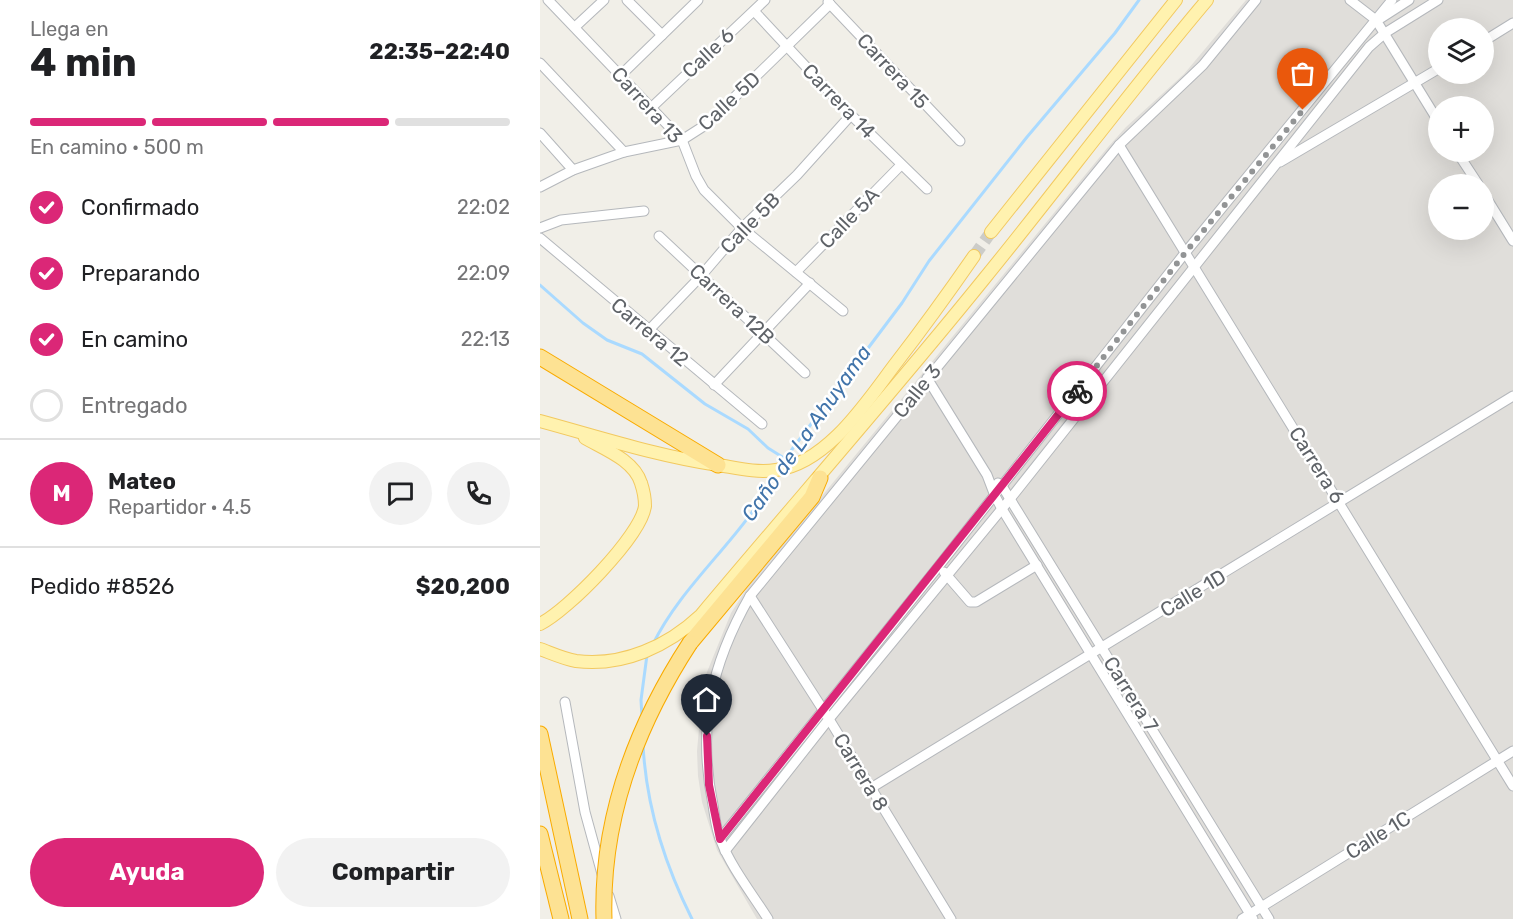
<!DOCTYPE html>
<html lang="es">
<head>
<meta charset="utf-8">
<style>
  :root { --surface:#fff; --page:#f2f2f2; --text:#202124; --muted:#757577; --line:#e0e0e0; --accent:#db2777 }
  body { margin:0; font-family:Rubik,sans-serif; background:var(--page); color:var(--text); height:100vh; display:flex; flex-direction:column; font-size:22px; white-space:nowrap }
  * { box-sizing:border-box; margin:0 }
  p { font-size:20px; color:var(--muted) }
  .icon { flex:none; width:33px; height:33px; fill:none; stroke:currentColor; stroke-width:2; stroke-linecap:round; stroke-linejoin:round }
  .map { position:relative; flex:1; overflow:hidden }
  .sheet { display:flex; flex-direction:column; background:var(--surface); width:540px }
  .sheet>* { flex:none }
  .fabs { position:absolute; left:888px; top:18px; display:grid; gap:12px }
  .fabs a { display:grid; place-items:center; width:66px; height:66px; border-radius:50%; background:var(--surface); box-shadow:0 6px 24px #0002; font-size:30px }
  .pin { position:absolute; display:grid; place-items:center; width:51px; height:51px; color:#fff; margin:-62px -26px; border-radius:50% 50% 50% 0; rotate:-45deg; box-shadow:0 0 6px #0007 }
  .pin .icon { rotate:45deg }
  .courier { position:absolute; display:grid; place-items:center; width:60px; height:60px; margin:-30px; border:4px solid #db2777; border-radius:50%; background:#fff; color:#222; box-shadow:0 2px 8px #0007 }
  .head em { font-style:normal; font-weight:700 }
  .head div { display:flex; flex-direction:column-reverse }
  .head { display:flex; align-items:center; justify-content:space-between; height:102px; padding:0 30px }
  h1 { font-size:39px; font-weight:700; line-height:45px }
  .bar { display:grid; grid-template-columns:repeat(4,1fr); gap:9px 6px; align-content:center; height:72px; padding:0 30px }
  .bar i { height:8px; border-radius:4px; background:var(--line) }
  .bar .current { background:var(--accent) }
  .bar p { grid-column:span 4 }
  .line { display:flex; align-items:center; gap:15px; padding:0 30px; border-top:2px solid var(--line) }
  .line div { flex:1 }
  .round { display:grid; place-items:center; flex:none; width:63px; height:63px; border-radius:32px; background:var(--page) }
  ol { padding:0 30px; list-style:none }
  li { display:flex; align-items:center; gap:18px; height:66px }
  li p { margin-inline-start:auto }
  li .icon { padding:6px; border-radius:50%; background:var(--accent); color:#fff; stroke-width:4 }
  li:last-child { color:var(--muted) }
  li i { width:33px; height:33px; border:3px solid var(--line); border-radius:50% }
  .primary-button { display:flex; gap:12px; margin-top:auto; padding:12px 30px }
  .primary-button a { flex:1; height:69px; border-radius:36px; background:var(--accent); color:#fff; font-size:24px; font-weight:700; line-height:69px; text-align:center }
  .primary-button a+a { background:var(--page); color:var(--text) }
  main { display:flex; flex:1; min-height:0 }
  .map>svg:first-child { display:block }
  .industrial { fill:#e0deda; fill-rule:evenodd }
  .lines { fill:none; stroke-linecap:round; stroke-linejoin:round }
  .stream { stroke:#aadaff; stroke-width:3 }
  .major-tunnel { stroke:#ccccc8; stroke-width:12; stroke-dasharray:12 6; stroke-linecap:butt }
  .minor-casing { stroke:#b5b8bc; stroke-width:11 }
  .major-casing { stroke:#f2c960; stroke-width:14 }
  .highway-casing { stroke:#f9ab00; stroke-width:17 }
  .minor { stroke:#fff; stroke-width:9 }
  .major { stroke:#fff2af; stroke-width:12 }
  .highway { stroke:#fde293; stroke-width:15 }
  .highway-bridge-casing { stroke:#f9ab00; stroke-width:17; stroke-linecap:butt }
  .highway-bridge { stroke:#fde293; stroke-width:15 }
  .done { stroke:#929495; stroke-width:6; stroke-dasharray:0 10.8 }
  .route { stroke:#db2777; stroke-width:8 }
  .labels { text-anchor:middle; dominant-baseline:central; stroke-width:5; stroke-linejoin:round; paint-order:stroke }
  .street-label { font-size:20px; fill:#5f6368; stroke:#fff }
  .water-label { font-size:21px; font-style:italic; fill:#4174aa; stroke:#fff }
</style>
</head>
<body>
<main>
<section class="sheet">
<div class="head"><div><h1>4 min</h1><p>Llega en</p></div><em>22:35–22:40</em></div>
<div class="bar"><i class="current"></i><i class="current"></i><i class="current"></i><i></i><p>En camino · 500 m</p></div>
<ol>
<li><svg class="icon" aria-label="check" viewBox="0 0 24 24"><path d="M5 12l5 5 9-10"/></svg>Confirmado<p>22:02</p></li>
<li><svg class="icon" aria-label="check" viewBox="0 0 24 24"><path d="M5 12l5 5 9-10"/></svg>Preparando<p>22:09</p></li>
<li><svg class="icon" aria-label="check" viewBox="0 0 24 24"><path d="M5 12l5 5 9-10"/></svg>En camino<p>22:13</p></li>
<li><i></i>Entregado</li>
</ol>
<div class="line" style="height:108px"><b class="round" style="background:var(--accent);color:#fff">M</b><div><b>Mateo</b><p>Repartidor · 4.5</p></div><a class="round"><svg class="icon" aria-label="chat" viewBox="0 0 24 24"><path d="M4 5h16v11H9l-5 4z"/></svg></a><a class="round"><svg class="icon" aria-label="phone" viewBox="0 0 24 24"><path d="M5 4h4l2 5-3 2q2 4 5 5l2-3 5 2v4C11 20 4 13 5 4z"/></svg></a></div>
<div class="line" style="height:78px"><div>Pedido #8526</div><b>$20,200</b></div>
<div class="primary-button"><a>Ayuda</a><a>Compartir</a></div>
</section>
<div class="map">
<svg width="973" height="919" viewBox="0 0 973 919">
  <rect width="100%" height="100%" fill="#f1efe8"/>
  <path class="industrial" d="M706,0H973V919H217L177,850L162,802L158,776L157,751L162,695L167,672L191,613L209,585L568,147L586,127L644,74ZM898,28H944V74H898ZM898,106H944V152H898ZM898,184H944V230H898Z"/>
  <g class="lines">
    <g class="stream">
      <path d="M0,285L43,323L67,340L102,354L165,404L208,429L228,448L244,458"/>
      <path d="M241,464L362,303L389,261L487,137L575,33L599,0"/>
      <path d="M113,644C144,581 204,537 235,475"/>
      <path d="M102,717L101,700L107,655"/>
      <path d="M103,744C106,807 124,863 152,919"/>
    </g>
    <path class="major-tunnel" d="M434,256L451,232"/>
    <defs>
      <g id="minor">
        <path d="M8,0L142,140L156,176L164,190L202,228L303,311"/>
        <path d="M87,0L122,35"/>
        <path d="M810,0L836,20L898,121"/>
        <path d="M288,2L420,141"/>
        <path d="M214,11L311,115L387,189"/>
        <path d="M841,18L869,0"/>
        <path d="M35,27L64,0"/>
        <path d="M944,41L973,23"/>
        <path d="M0,63L84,152"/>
        <path d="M81,75L158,0"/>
        <path d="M112,107L225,0"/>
        <path d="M0,133L33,170"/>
        <path d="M579,145L973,786"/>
        <path d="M917,152L938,184"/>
        <path d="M740,162L898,69"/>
        <path d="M0,187L33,170L84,152L142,140L167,124L290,4"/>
        <path d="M944,194L973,241"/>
        <path d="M0,228L21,220L104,211"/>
        <path d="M119,236L265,373"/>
        <path d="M0,238L222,424"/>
        <path d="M256,272L361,165"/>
        <path d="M108,331L161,276L202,228L257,175L311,115"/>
        <path d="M387,378L447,475L455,496L462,509L713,919"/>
        <path d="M174,385L270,283"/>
        <path d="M458,483L462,486L729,919"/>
        <path d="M404,572L430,602H436L497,565"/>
        <path d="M210,596L289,719L411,919"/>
        <path d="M25,702L45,812L62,874"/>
        <path d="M331,788L973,396"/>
        <path d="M180,839L398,567L645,253L852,0"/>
        <path d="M185,851L289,719L470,499L829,47L845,33L898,0"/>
        <path d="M69,896L76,919"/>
        <path d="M228,919C213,895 191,867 181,841C176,830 175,817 173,805C157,726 171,665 210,596L579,145L663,65L716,0"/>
        <path d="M702,919L973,751"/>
      </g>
      <g id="major">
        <path d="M451,232L636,0"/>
        <path d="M0,421C59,437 117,456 178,465C197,468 216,473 236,470C288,463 327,401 356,363C383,328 409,292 434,256"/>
        <path d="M0,624C27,611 101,536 105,506C105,500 103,489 101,483C94,460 64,449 45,438"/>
        <path d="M0,649C11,653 24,659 36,661C83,667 128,646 161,615C255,503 352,393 444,279C519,187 590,91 667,0"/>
      </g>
      <g id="highway">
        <path d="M0,357L178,465"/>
        <path d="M150,643L272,497L280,478"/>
        <path d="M0,734L40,919"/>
        <path d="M0,834L21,919"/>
      </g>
    </defs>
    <use href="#minor" class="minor-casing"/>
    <use href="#major" class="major-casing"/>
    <use href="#highway" class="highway-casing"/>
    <use href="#minor" class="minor"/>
    <use href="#major" class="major"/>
    <use href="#highway" class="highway"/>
    <defs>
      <path id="highway-bridge" d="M64,919C61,819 96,726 150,643"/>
    </defs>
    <use href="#highway-bridge" class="highway-bridge-casing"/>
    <use href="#highway-bridge" class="highway-bridge"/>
  </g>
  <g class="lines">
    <path class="done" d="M537,391L645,253L763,110"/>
    <path class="route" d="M167,736L169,785L180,839L537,391"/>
  </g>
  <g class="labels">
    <g class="street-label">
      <text transform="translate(168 53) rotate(-43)">Calle 6</text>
      <text transform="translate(353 71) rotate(47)">Carrera 15</text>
      <text transform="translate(189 101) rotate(-43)">Calle 5D</text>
      <text transform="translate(299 101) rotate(46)">Carrera 14</text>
      <text transform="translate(107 105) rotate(48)">Carrera 13</text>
      <text transform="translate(309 218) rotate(-46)">Calle 5A</text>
      <text transform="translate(210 223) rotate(-46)">Calle 5B</text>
      <text transform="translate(192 304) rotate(43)">Carrera 12B</text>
      <text transform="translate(110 332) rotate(40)">Carrera 12</text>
      <text transform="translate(377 391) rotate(-51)">Calle 3</text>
      <text transform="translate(777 465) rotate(58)">Carrera 6</text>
      <text transform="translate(653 593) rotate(-31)">Calle 1D</text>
      <text transform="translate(591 694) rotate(58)">Carrera 7</text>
      <text transform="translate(321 772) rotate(59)">Carrera 8</text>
      <text transform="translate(838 835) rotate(-32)">Calle 1C</text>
    </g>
    <g class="water-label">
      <text transform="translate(266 433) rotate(-55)">Caño de La Ahuyama</text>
    </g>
  </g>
</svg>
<div class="fabs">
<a><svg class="icon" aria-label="layers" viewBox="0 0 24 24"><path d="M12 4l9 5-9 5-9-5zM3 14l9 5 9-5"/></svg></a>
<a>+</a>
<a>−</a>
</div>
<div class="pin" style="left:763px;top:110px;background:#ea580c"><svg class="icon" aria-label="bag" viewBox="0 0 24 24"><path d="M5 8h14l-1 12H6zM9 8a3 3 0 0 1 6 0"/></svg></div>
<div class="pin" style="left:167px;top:736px;background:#1f2937"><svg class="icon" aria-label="home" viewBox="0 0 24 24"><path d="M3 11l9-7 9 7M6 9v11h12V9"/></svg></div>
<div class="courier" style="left:537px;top:391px"><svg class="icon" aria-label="bike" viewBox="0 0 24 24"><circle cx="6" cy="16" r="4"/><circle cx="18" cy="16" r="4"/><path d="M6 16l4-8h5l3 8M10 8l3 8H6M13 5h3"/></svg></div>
</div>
</main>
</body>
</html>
